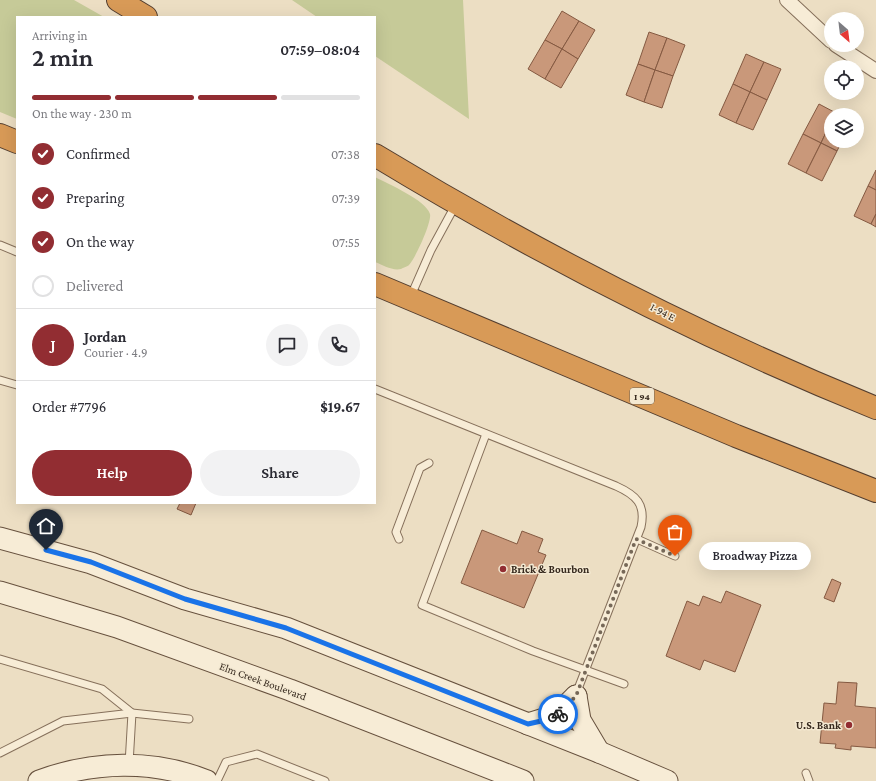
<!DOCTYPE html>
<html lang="en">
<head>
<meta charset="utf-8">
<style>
  :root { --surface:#fff; --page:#f2f2f3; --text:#2b2b33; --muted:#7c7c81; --line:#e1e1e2; --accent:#922d32 }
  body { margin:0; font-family:"Crimson Pro",serif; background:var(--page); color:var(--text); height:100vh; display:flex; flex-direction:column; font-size:15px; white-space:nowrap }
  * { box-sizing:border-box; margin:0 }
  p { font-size:13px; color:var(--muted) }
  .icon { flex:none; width:22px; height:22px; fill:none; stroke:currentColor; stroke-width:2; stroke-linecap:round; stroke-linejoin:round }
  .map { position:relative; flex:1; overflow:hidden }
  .panel { position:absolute; left:16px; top:16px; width:360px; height:488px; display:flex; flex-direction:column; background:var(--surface); border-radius:0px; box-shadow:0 4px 16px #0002 }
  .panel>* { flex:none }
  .needle { width:26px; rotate:152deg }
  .controls { position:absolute; left:824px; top:12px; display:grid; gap:8px }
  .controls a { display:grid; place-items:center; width:40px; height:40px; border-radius:50%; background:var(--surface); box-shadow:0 4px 16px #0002; font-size:20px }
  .pin { position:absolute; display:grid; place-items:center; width:34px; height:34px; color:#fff; margin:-41px -17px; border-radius:50% 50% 50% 0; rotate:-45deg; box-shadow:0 0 4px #0007 }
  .pin .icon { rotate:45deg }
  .courier { position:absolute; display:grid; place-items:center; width:40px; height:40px; margin:-20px; border:3px solid #1a73e8; border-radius:50%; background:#fff; color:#222; box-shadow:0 1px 5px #0007 }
  .bubble { position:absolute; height:28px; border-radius:14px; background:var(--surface); box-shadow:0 4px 16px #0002; font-size:13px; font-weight:600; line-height:28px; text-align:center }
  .headline em { font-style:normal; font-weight:600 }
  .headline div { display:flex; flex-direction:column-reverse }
  .headline { display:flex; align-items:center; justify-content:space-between; height:68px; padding:0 16px }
  h1 { font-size:26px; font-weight:600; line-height:30px }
  .bar { display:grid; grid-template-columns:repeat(4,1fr); gap:6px 4px; align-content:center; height:48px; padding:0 16px }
  .bar i { height:5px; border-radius:3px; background:var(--line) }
  .bar .current { background:var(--accent) }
  .bar p { grid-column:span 4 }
  .line { display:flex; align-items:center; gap:10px; padding:0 16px; border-top:1px solid var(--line) }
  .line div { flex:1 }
  .round { display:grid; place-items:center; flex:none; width:42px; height:42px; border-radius:21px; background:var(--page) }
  ol { padding:0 16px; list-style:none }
  li { display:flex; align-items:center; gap:12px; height:44px }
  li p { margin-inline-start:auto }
  li .icon { padding:4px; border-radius:50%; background:var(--accent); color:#fff; stroke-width:4 }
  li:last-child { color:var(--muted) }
  li i { width:22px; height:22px; border:2px solid var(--line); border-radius:50% }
  .action { display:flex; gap:8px; margin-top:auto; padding:8px 16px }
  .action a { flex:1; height:46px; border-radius:24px; background:var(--accent); color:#fff; font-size:16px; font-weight:600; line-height:46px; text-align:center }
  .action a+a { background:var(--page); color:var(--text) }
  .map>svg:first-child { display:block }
  .green { fill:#c6ca98 }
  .building { fill:#c9987a; stroke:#845941 }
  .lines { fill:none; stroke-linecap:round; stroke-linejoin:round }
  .lane-casing { stroke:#86705b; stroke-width:9 }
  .street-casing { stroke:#86705b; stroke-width:16 }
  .secondary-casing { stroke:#67513e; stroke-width:23 }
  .highway-casing { stroke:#543e2f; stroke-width:24 }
  .lane { stroke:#f7ecd6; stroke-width:7 }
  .street { stroke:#f7ecd6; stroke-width:14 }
  .secondary { stroke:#f7ecd6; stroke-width:21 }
  .highway { stroke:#d89a57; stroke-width:22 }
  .done { stroke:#766858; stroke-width:4; stroke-dasharray:0 7.2 }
  .route { stroke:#1a73e8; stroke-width:5 }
  .poi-dot { fill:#922d32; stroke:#f4e9d2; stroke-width:1.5 }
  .labels { text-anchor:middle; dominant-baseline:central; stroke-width:3; stroke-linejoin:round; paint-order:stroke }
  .shield { fill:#f4e9d2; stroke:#6f6354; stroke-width:1 }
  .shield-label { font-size:10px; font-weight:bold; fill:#36291e }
  .street-label { font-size:11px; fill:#36291e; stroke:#f4e9d2 }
  .poi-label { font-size:11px; font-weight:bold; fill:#36291e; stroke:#f4e9d2; text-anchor:start }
</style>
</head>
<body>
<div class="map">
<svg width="876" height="781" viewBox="0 0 876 781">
  <rect width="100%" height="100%" fill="#ecdec3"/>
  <g class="green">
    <path d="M0,0H74L104,17H17V119L0,112Z"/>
    <path d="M292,0H463L469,119L375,56V17H317Z"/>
    <path d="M375,177C388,184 426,200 430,214C432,222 415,259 409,265C408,266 403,268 401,269C392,271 383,265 375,262Z"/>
  </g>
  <g class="building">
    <path d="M562,11L579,21L562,49L545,40Z"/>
    <path d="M579,21L595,30L578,59L562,49Z"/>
    <path d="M649,32L667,38L655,70L638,64Z"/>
    <path d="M667,38L685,45L673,76L655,70Z"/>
    <path d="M545,40L562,49L545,79L528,69Z"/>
    <path d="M562,49L578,59L561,88L545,79Z"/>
    <path d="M746,54L764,62L750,92L733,84Z"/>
    <path d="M764,62L781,69L767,100L750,92Z"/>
    <path d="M638,64L655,70L644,102L626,95Z"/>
    <path d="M655,70L673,76L662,108L644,102Z"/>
    <path d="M733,84L750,92L736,123L719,115Z"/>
    <path d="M750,92L767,100L753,130L736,123Z"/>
    <path d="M819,104L836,113L834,115H831V122L821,143L803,134Z"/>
    <path d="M831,122V141H842L837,151L821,143Z"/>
    <path d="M803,134L821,143L806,173L788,164Z"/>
    <path d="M821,143L837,151L822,181L806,173Z"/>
    <path d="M876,170V190L868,186Z"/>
    <path d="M868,186L876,190V214L871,224L854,216Z"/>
    <path d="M876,214V227L871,224Z"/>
    <path d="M180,503H196L191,515L177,509Z"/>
    <path d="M482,530L517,544L522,531L543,539L538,552L546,555L524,608L461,583Z"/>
    <path d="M832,579L841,583L834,602L824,598Z"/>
    <path d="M726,591L761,605L735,672L704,660L700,670L666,656L687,601L699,606L703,596L721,603Z"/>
    <path d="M838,682L857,683L855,706L876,708V748L851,746V750L835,748L836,744L820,743L824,703L836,704Z"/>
  </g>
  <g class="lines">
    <defs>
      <g id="lane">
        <path d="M0,245L17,252"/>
        <path d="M410,298L431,250L456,204"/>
        <path d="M0,380L17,385"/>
        <path d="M375,389L616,486C636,495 646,504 641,527L576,694"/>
        <path d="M486,434L422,605L533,651L624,684"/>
        <path d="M399,539L396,532L420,468L429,463"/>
        <path d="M637,539L675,556"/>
        <path d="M0,659L102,689L132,713L129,764"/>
        <path d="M0,753L63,721L132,713L189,719"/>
        <path d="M806,773L809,781"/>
        <path d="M217,781L226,762L257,754L325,781"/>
      </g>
      <g id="street">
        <path d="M787,0L831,41"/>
        <path d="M836,45L876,71"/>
      </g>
      <g id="secondary">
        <path d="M0,538L91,563L185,599L286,628L599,752L667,781"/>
        <path d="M0,592L117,627L290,690L523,781"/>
        <path d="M576,696L580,720L599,752"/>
        <path d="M528,724L557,715L576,696"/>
        <path d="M39,781C93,761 153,759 207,781"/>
      </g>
      <g id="highway">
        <path d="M118,0L146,17"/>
        <path d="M0,135L17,142"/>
        <path d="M375,155C535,252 703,338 876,408"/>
        <path d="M375,284L736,436L876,491"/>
      </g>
    </defs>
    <use href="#lane" class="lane-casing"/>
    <use href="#street" class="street-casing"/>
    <use href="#secondary" class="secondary-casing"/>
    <use href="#highway" class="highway-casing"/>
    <use href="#lane" class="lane"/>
    <use href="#street" class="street"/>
    <use href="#secondary" class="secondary"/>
    <use href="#highway" class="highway"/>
  </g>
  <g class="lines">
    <path class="done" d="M558,714L576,696L636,539L675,556"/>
    <path class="route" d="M46,550L91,562L185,599L286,628L528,724L550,719L558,714"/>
  </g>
  <g class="poi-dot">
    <circle cx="503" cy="569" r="4"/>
    <circle cx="849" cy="725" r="4"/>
  </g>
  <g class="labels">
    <rect class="shield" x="630" y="388" width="24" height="16" rx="3"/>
    <g class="shield-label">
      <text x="642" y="396">I 94</text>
    </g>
    <g class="street-label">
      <text transform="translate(663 312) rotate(27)">I-94 E</text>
      <text transform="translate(263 681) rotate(20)">Elm Creek Boulevard</text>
    </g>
    <g class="poi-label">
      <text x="511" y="569">Brick &amp; Bourbon</text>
      <text x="841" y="725" text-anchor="end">U.S. Bank</text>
    </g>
  </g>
</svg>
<div class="controls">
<a><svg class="needle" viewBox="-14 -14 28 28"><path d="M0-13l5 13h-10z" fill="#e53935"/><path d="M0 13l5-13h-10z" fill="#7c7c81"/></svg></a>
<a><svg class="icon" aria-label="locate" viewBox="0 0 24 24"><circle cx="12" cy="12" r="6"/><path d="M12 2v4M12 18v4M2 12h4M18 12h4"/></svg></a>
<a><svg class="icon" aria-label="layers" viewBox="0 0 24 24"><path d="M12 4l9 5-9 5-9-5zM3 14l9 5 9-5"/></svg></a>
</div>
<div class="pin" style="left:675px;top:556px;background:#ea580c"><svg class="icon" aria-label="bag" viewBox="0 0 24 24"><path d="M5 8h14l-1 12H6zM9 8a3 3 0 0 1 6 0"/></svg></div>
<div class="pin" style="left:46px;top:550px;background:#1f2937"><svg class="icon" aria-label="home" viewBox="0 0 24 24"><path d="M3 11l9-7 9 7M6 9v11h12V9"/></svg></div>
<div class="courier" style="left:558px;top:714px"><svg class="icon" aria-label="bike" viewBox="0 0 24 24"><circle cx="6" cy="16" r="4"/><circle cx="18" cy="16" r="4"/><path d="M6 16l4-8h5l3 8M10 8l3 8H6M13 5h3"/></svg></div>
<div class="bubble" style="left:699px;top:542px;width:112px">Broadway Pizza</div>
<section class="panel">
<div class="headline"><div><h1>2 min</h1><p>Arriving in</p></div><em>07:59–08:04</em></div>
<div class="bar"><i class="current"></i><i class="current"></i><i class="current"></i><i></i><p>On the way · 230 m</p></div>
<ol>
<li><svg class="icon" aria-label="check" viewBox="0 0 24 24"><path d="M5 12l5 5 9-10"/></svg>Confirmed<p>07:38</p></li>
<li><svg class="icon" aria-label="check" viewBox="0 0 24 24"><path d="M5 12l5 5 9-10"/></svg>Preparing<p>07:39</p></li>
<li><svg class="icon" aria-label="check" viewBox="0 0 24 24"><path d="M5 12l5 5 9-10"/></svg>On the way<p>07:55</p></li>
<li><i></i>Delivered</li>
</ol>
<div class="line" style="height:72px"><b class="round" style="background:var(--accent);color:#fff">J</b><div><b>Jordan</b><p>Courier · 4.9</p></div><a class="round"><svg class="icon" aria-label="chat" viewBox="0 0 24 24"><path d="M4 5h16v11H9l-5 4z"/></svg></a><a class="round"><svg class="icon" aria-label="phone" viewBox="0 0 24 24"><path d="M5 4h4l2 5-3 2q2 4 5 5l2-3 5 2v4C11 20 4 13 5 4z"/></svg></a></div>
<div class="line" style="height:52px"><div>Order #7796</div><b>$19.67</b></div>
<div class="action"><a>Help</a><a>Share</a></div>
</section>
</div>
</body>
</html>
